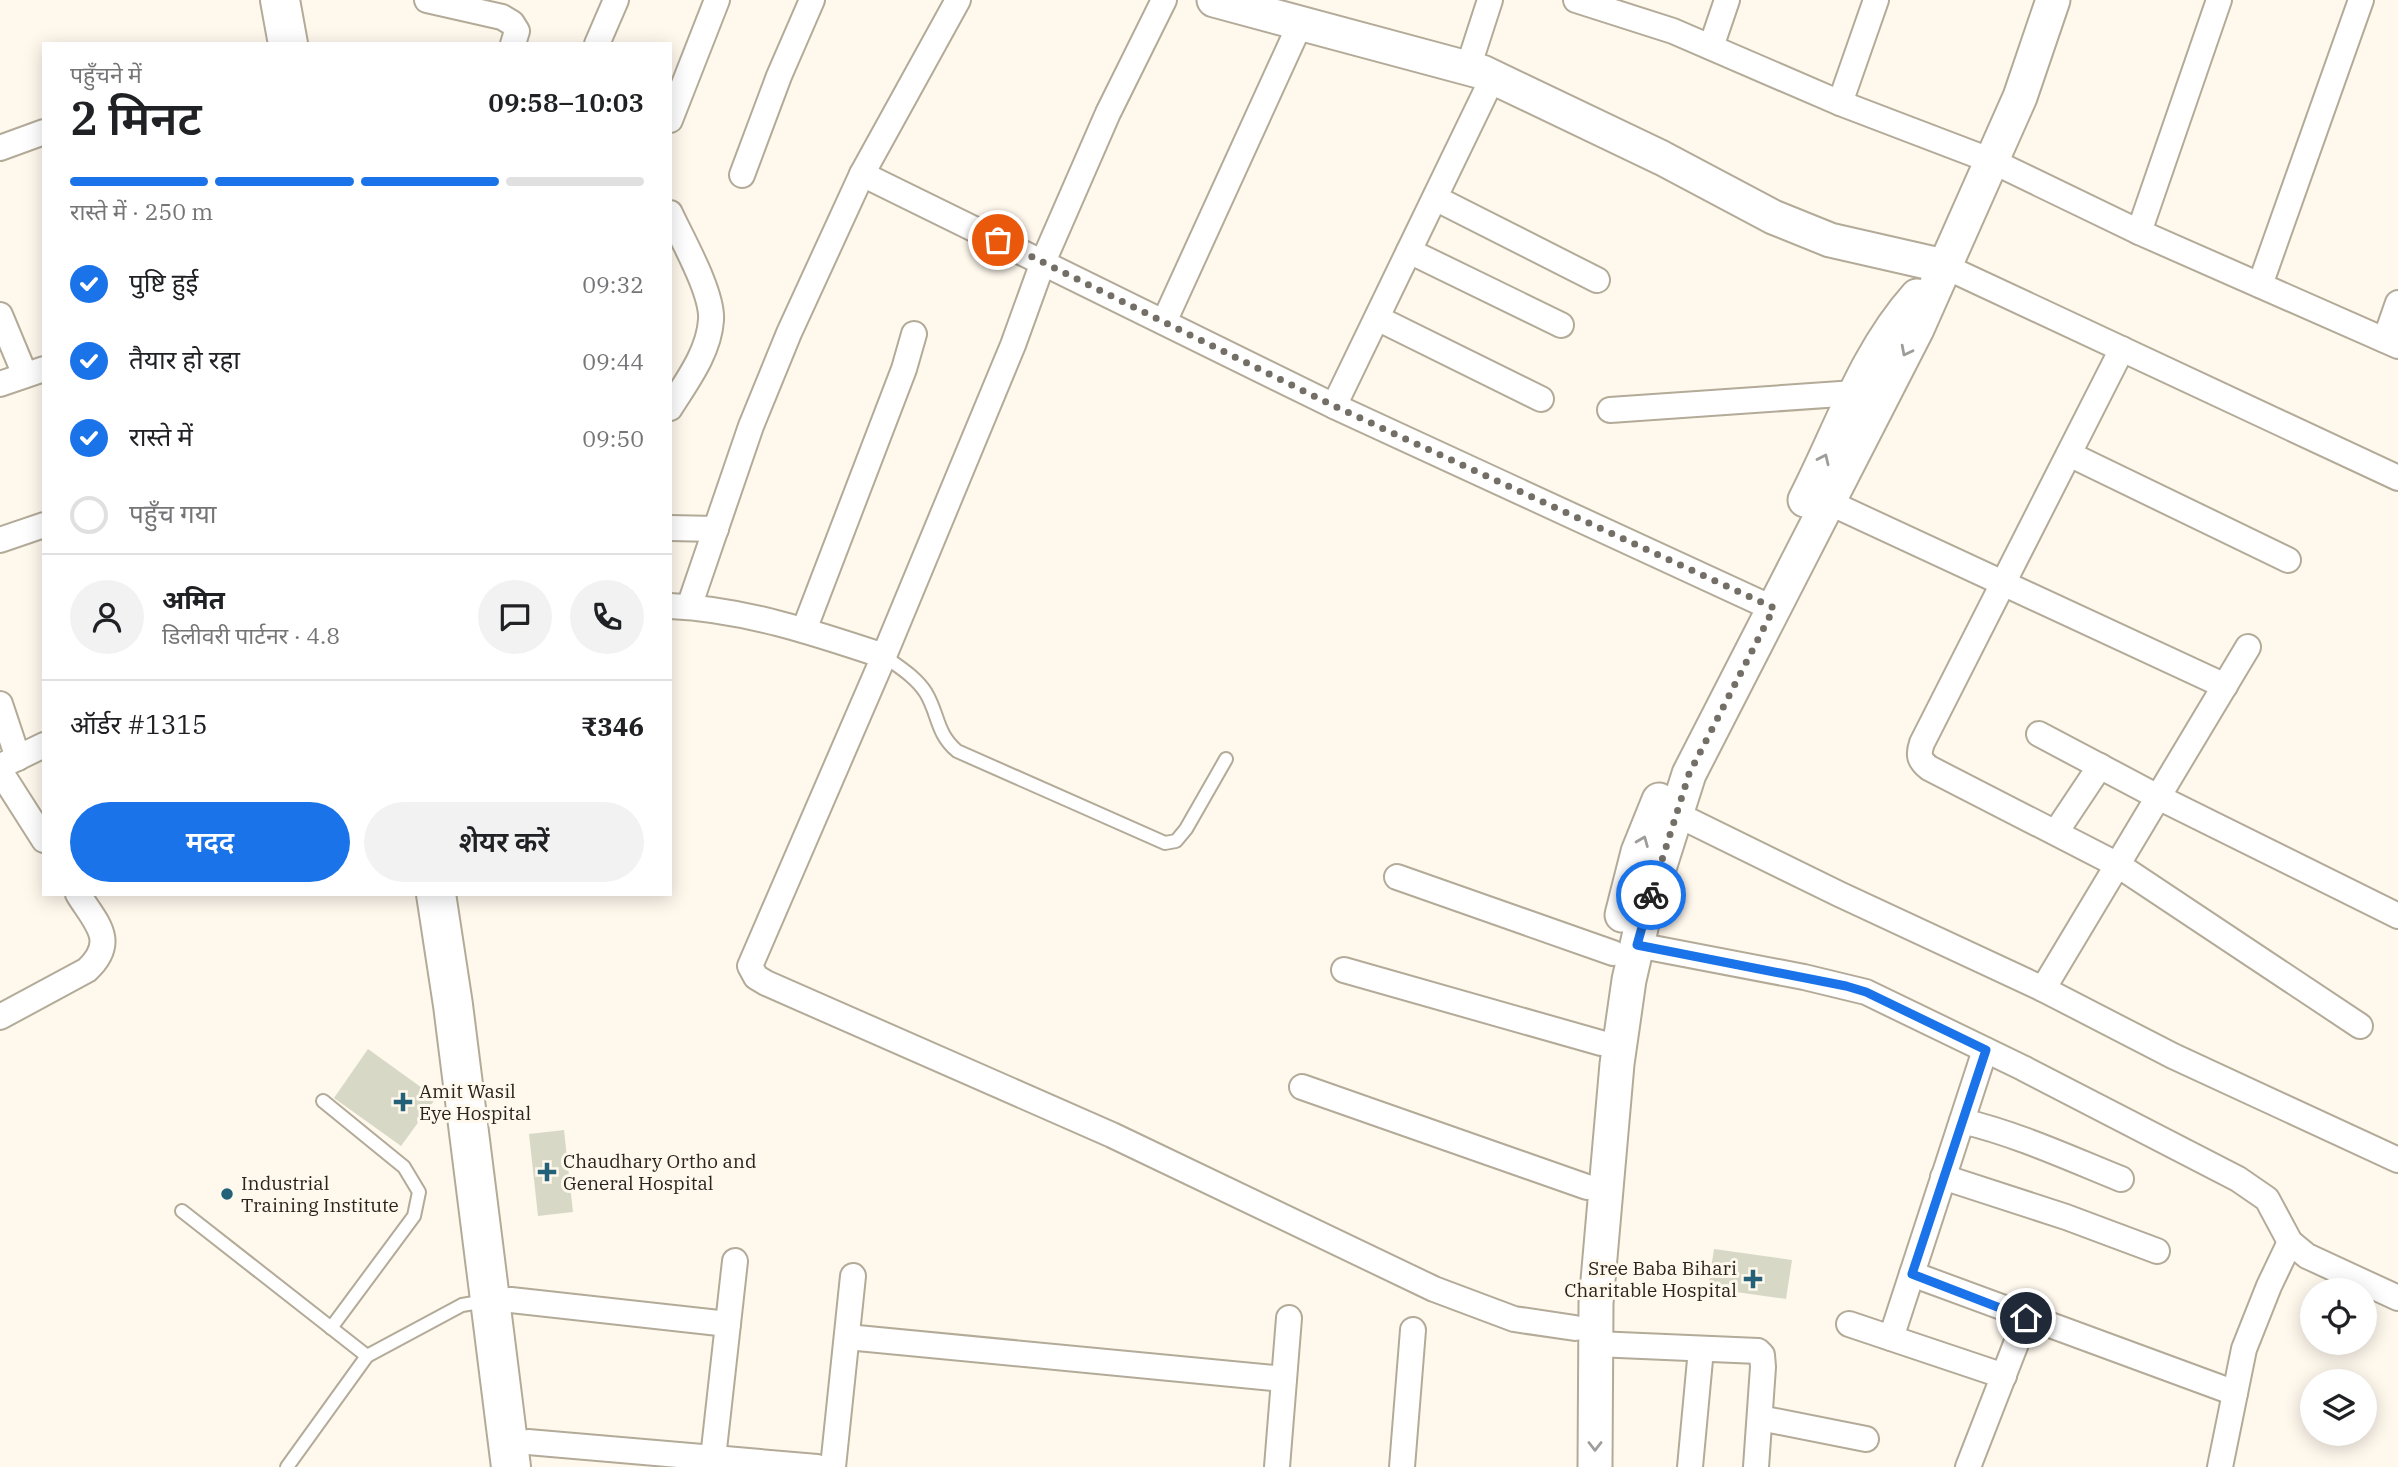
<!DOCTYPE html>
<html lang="hi">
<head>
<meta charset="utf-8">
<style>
  :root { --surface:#fff; --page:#f2f2f2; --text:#202124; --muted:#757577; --line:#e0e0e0; --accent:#1a73e8 }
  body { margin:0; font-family:"IBM Plex Serif","Noto Sans Devanagari",serif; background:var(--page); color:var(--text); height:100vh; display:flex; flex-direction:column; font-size:26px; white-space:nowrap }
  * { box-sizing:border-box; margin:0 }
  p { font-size:23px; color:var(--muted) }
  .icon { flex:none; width:38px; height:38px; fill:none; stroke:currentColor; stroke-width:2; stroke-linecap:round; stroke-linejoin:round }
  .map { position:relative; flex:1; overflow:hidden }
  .drawer { position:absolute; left:42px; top:42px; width:630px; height:854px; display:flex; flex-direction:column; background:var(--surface); border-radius:0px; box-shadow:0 4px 18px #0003 }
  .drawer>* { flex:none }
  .buttons { position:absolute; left:2300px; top:1278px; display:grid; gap:14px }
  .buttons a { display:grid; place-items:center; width:77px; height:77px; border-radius:50%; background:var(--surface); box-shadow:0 4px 18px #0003; font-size:35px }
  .pin { position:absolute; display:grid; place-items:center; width:60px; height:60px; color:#fff; margin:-30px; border:4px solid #fff; border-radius:50%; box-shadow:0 2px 7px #0007 }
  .courier { position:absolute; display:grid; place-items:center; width:70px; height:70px; margin:-35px; border:5px solid #1a73e8; border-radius:50%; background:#fff; color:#222; box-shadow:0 2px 9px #0007 }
  .headline em { font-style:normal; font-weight:600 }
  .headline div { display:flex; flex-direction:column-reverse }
  .headline { display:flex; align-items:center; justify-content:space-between; height:119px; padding:0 28px }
  h1 { font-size:46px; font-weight:600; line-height:52px }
  .bar { display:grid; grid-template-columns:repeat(4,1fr); gap:10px 7px; align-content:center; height:84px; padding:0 28px }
  .bar i { height:9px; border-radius:5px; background:var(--line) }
  .bar .selected { background:var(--accent) }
  .bar p { grid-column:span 4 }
  .line { display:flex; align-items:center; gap:18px; padding:0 28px; border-top:2px solid var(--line) }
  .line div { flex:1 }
  .round { display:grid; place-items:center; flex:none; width:74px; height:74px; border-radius:37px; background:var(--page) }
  ol { padding:0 28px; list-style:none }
  li { display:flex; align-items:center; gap:21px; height:77px }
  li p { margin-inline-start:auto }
  li .icon { padding:7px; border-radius:50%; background:var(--accent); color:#fff; stroke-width:4 }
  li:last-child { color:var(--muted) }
  li i { width:38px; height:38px; border:4px solid var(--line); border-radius:50% }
  .primary-button { display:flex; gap:14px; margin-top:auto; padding:14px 28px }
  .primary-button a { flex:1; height:80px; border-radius:42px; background:var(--accent); color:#fff; font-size:28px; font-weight:600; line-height:80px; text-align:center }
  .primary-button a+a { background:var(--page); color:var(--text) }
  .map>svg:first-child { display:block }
  .building { fill:#d7d9c6 }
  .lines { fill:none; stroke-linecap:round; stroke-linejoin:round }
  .lane-casing { stroke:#b3aa98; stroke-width:16 }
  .street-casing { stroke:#b3aa98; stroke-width:28 }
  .secondary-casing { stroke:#b3aa98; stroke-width:37 }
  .primary-casing { stroke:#b3aa98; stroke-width:42 }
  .lane { stroke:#fff; stroke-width:12 }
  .street { stroke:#fff; stroke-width:24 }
  .secondary { stroke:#fff; stroke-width:33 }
  .primary { stroke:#fff; stroke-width:38 }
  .oneway { stroke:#9f9d9a }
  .done { stroke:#746f66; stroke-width:7; stroke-dasharray:0 12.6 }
  .route { stroke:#1a73e8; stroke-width:9 }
  .poi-dot { fill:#226177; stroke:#fef8ed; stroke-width:2.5 }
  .labels { text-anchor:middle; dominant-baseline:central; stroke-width:6; stroke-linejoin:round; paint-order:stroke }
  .poi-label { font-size:19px; fill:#29251e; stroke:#fef8ed; text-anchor:start }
</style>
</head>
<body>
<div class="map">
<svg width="2398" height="1467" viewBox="0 0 2398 1467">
  <rect width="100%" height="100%" fill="#fef8ed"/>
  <g class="building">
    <path d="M368,1049L436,1098L401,1146L334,1098Z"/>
    <path d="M564,1130L573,1212L538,1216L529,1134Z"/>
    <path d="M1714,1249L1792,1260L1786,1299L1708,1288Z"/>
  </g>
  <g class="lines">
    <defs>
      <g id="lane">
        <path d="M884,656C899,667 916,677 926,693C939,715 936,733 957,751L1165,843L1176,841L1186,829L1226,759"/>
        <path d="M323,1101L404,1167L419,1192L414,1216L331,1328"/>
        <path d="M182,1211L367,1356L462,1305L486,1301"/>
        <path d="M287,1467L367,1356"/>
      </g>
      <g id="street">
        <path d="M427,0L502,17L512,23L517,31L513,44"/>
        <path d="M1164,0L1108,113L1043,262L1013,345L884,656L750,966L756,977L766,983L1112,1135L1434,1289L1514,1319L1575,1328"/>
        <path d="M1576,0L1673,31L1840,103L1992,161L2139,232L2398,346"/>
        <path d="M597,44L616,0"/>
        <path d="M1711,47L1727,0"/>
        <path d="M1468,68L1490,0"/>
        <path d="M1840,103L1876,0"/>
        <path d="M670,120L717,0"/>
        <path d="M0,148L44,132"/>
        <path d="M862,174L1334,406L1774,609"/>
        <path d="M742,175L779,76L812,0"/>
        <path d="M1435,198L1597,280"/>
        <path d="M670,213C682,239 713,293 711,320C709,352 687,381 670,408"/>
        <path d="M2139,232L2219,0"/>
        <path d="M1409,251L1561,325"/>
        <path d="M1944,266L2398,478"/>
        <path d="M2260,285L2361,0"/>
        <path d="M0,315L25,375"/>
        <path d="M1377,318L1541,399"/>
        <path d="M1164,322L1301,22"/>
        <path d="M2385,340L2398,303"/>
        <path d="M2122,349L1922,743C1918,755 1919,760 1929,768L2118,865L2360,1026"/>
        <path d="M0,384L44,369"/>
        <path d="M1334,406L1493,77"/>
        <path d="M1610,410L1855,393L1866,399"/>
        <path d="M2069,454L2288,560"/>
        <path d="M1813,495L2225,686"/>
        <path d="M670,528L716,529"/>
        <path d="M0,540L44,525"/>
        <path d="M670,606C743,609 815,633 884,656"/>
        <path d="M689,607L751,426L789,333L862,174L958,0"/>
        <path d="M804,630L904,369L914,334"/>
        <path d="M0,704L18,758"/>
        <path d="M2039,734L2158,797L2398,916"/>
        <path d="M3,765L44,745"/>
        <path d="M0,771L44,840"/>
        <path d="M1676,814L1839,894L2043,989L2173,1056L2398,1160"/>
        <path d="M2056,832L2100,766"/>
        <path d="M1397,877L1613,953"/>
        <path d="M1637,945L1804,977L1866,992L2023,1068L2238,1179L2267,1199L2290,1242L2307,1256L2398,1298"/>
        <path d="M1344,970L1601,1043"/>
        <path d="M2043,989L2248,647"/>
        <path d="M0,1017L87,970C118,941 96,923 78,894"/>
        <path d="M1302,1087L1587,1187"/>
        <path d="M1962,1121C2017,1134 2069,1158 2121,1179"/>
        <path d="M1943,1177L2066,1217L2157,1251"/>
        <path d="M1912,1274L2235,1393"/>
        <path d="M490,1301L511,1300L728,1324"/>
        <path d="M1849,1324L2004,1376"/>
        <path d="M847,1337L1284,1379"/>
        <path d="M1891,1338L1985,1050"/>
        <path d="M1596,1344L1758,1351L1762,1355L1763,1367L1756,1467"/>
        <path d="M1760,1418L1866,1439"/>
        <path d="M528,1442L817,1467"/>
        <path d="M712,1467L735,1261"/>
        <path d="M833,1467L853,1276"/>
        <path d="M1277,1467L1289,1318"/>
        <path d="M1402,1467L1413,1330"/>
        <path d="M1690,1467L1701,1349"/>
        <path d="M1968,1467L2026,1318"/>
        <path d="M2220,1467L2244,1349L2269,1286L2290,1242"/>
      </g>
      <g id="secondary">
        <path d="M1214,0L1482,72L1662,158L1773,217L1830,240L1944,266"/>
        <path d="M1805,500C1840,432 1865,354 1917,296"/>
        <path d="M1622,915L1638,852L1659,800"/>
        <path d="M1595,1467L1596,1303L1617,1064L1629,980L1643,919L1689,774L1917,329L2020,97L2053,0"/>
      </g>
      <g id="primary">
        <path d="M280,0L288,44"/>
        <path d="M436,894L453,1005L511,1467"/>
      </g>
    </defs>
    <use href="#lane" class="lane-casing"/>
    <use href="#street" class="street-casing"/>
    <use href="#secondary" class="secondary-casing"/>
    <use href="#primary" class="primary-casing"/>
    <use href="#lane" class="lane"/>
    <use href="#street" class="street"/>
    <use href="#secondary" class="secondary"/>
    <use href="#primary" class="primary"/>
  </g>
  <defs><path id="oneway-chevron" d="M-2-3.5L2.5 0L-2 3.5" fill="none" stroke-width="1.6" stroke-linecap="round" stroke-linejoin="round" transform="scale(1.75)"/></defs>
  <g class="oneway">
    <use href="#oneway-chevron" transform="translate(1906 351) rotate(117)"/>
    <use href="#oneway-chevron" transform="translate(1824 459) rotate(-65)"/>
    <use href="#oneway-chevron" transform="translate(1643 841) rotate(-68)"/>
    <use href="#oneway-chevron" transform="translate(1595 1446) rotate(90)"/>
  </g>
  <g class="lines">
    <path class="done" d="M998,240L1334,406L1774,608L1689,774L1651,895"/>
    <path class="route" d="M1651,895L1637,945L1846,986L1866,992L1986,1050L1912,1274L2026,1318"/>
  </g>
  <g class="poi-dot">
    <path d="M399.5 1091.5h7v7h7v7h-7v7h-7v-7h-7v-7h7z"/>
    <path d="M543.5 1161.5h7v7h7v7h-7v7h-7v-7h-7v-7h7z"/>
    <circle cx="227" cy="1194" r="7"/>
    <path d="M1749.5 1268.5h7v7h7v7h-7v7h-7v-7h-7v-7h7z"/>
  </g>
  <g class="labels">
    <g class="poi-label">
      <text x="419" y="1091">Amit Wasil<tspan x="419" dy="22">Eye Hospital</tspan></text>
      <text x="563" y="1161">Chaudhary Ortho and<tspan x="563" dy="22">General Hospital</tspan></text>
      <text x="241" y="1183">Industrial<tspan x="241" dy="22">Training Institute</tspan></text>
      <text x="1737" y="1268" text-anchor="end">Sree Baba Bihari<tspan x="1737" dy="22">Charitable Hospital</tspan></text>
    </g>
  </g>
</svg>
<div class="buttons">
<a><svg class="icon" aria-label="locate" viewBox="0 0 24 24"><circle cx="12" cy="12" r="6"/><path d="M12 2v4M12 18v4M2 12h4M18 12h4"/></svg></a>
<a><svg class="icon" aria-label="layers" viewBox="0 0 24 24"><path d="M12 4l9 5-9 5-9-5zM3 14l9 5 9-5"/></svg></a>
</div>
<div class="pin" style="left:998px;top:240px;background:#ea580c"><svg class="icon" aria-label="bag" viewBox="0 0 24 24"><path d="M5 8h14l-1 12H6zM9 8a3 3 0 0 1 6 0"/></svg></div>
<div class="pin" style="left:2026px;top:1318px;background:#1f2937"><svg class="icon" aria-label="home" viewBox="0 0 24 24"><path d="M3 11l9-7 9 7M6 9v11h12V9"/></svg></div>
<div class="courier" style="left:1651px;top:895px"><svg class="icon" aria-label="bike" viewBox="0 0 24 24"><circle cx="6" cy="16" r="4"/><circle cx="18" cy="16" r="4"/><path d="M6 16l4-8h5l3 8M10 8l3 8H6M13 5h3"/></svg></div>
<section class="drawer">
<div class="headline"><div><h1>2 मिनट</h1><p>पहुँचने में</p></div><em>09:58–10:03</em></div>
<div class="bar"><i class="selected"></i><i class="selected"></i><i class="selected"></i><i></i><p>रास्ते में · 250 m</p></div>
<ol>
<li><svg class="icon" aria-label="check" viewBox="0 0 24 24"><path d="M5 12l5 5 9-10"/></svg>पुष्टि हुई<p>09:32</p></li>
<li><svg class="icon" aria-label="check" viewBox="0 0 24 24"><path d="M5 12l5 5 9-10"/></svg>तैयार हो रहा<p>09:44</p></li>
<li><svg class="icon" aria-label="check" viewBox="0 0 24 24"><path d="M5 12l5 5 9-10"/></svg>रास्ते में<p>09:50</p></li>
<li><i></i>पहुँच गया</li>
</ol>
<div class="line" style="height:126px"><a class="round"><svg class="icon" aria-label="person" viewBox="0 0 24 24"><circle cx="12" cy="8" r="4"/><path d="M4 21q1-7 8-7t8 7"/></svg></a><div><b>अमित</b><p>डिलीवरी पार्टनर · 4.8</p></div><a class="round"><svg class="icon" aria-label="chat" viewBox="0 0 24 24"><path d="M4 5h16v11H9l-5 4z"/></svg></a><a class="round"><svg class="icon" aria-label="phone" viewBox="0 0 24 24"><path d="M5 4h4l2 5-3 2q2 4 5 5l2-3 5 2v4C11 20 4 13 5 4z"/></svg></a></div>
<div class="line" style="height:91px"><div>ऑर्डर #1315</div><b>₹346</b></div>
<div class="primary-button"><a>मदद</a><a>शेयर करें</a></div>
</section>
</div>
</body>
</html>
